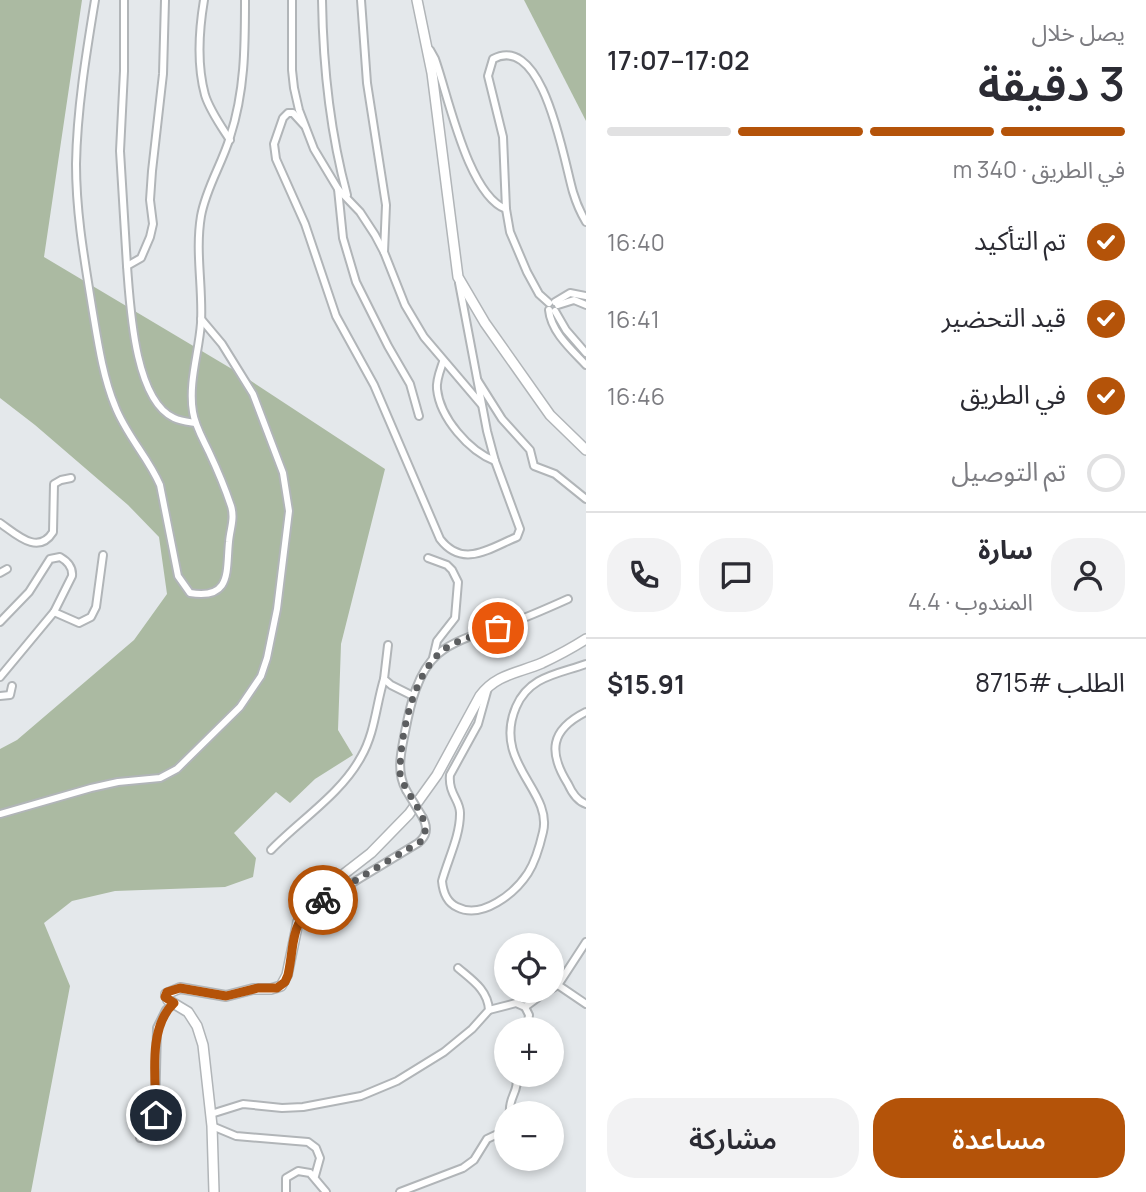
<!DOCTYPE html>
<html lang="ar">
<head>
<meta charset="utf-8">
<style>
  :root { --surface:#fff; --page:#f2f2f3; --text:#2b2b33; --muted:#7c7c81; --line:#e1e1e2; --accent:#b45309 }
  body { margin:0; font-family:Manrope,"Noto Sans Arabic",sans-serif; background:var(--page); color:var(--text); direction:rtl; height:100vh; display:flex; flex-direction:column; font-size:26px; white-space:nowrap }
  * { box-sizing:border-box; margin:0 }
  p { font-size:23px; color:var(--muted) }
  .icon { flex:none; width:38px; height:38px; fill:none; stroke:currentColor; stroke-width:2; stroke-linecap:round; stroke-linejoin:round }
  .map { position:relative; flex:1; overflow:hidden; direction:ltr }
  .details { display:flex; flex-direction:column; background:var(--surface); width:560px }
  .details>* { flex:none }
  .controls { position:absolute; left:494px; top:933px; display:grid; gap:14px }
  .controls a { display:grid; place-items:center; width:70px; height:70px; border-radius:50%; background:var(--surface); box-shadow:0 4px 10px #0003; font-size:35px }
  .pin { position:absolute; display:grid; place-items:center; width:60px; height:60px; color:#fff; margin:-30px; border:4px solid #fff; border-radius:50%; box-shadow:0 2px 7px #0007 }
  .courier { position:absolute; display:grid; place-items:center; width:70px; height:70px; margin:-35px; border:5px solid #b45309; border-radius:50%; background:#fff; color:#222; box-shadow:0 2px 9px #0007 }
  .summary em { font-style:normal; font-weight:600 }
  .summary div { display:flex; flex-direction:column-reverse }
  .summary { display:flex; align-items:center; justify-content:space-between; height:119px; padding:0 21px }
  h1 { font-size:46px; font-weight:600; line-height:52px }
  .bar { display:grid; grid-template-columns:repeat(4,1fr); gap:10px 7px; align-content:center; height:84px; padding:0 21px }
  .bar i { height:9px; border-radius:5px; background:var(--line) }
  .bar .current { background:var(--accent) }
  .bar p { grid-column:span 4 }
  .line { display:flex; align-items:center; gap:18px; padding:0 21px; border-top:2px solid var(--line) }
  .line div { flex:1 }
  .round { display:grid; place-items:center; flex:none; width:74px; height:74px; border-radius:28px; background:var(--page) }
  ol { padding:0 21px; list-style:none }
  li { display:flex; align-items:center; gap:21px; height:77px }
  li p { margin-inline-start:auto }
  li .icon { padding:7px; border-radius:50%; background:var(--accent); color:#fff; stroke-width:4 }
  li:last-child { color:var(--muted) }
  li i { width:38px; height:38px; border:4px solid var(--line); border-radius:50% }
  .action { display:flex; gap:14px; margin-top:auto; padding:14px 21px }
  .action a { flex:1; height:80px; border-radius:28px; background:var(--accent); color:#fff; font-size:28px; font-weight:600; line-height:80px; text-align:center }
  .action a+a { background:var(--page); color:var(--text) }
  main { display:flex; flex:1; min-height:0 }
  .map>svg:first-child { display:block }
  .green { fill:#abbaa2 }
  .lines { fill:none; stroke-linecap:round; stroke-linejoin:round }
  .street-casing { stroke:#b1b5b8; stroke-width:10 }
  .secondary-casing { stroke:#b1b5b8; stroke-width:12 }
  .street { stroke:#fff; stroke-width:6 }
  .secondary { stroke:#fff; stroke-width:9 }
  .street-bridge-casing { stroke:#b1b5b8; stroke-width:10; stroke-linecap:butt }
  .street-bridge { stroke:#fff; stroke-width:6 }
  .done { stroke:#5c5e60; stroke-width:7; stroke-dasharray:0 12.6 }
  .route { stroke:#b45309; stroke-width:9 }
</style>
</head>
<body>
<main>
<section class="details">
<div class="summary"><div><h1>3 دقيقة</h1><p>يصل خلال</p></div><em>17:02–17:07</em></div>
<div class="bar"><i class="current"></i><i class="current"></i><i class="current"></i><i></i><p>في الطريق · 340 m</p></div>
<ol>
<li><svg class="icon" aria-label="check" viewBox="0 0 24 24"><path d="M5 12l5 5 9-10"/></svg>تم التأكيد<p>16:40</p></li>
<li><svg class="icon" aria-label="check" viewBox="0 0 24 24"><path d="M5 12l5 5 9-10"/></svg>قيد التحضير<p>16:41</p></li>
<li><svg class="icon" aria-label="check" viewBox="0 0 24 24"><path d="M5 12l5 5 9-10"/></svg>في الطريق<p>16:46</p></li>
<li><i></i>تم التوصيل</li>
</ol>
<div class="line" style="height:126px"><a class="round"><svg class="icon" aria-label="person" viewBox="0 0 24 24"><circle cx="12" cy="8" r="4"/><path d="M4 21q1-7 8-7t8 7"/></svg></a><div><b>سارة</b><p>المندوب · 4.4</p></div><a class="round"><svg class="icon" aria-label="chat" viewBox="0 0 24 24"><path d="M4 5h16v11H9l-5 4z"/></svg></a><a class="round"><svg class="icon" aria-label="phone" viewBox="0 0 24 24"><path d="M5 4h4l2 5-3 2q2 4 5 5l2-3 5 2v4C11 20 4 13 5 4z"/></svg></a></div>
<div class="line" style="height:91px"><div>الطلب #8715</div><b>$15.91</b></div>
<div class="action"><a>مساعدة</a><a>مشاركة</a></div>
</section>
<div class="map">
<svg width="586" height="1192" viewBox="0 0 586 1192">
  <rect width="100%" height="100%" fill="#e4e8eb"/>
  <g class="green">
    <path d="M0,0H82L44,257L242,375L385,469L341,644L338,730L353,755L315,779L290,803L276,792L234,833L256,858L253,877L225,887L115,891L72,901L44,923L70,986L31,1192H0V749L17,740L134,640L167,594L159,537L128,505L35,425L0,398Z"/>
    <path d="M524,0H586V121Z"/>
  </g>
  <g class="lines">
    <defs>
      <g id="street">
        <path d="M95,0C86,54 77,110 76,164C76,215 85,263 93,313C98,343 103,377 115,406C126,435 148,457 160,485L178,576L190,593C232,600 226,571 229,542C230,529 235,519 231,506C225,488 217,469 209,452C203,439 195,426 193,412C188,383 199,352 201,323C203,287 195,252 201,216C206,188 222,164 230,137C245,91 245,47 245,0"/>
        <path d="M124,0V71L120,151L127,266"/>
        <path d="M165,0L163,74L152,171L150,200L153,224L150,237L141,258L127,266C130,304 134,400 174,418C180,421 189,422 195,423"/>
        <path d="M204,0C199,30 197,66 205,95C210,111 221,126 230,140"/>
        <path d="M292,0V70L294,88L299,110L314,149L338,189L360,212L375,235L384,252L405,305L424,337L481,404"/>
        <path d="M322,0C323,66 330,132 347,195"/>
        <path d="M361,0L367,83L386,205L384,252"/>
        <path d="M430,50L435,59C448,95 468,195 506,209"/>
        <path d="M304,125L293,113H288L283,118L274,144L276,159L305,224L336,316L374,385L440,539C463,569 490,548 517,537L520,529L495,461L487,431L459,283"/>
        <path d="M338,189L343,238L356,282L388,346L410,384L419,416"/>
        <path d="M555,302L570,293L586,296"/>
        <path d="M549,303L539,294L527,272L510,232L506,209L503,137L488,76L493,59C544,32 564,162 573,192C576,202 580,212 586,222"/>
        <path d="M558,305L574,300L586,305"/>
        <path d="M549,310C551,332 572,350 586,365"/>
        <path d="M555,311L566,330L586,353"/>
        <path d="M443,362C440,371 436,380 437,389C440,418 469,451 495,461"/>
        <path d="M478,381L502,419L530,450L534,466L555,474L586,499"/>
        <path d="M0,523C16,534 38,556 53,532L54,484L61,480L71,478"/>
        <path d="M428,558L447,565L452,570L458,582L455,618L437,641L433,658"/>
        <path d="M0,573L7,569"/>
        <path d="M54,612L79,623L91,617L96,607L103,555"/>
        <path d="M0,622L29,592L50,559L60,557C67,561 73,567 72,576L54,612L0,677"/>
        <path d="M388,645L384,679L391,685L413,696"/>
        <path d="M488,688L478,724L450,775C448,794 461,801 460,814C460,836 448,859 442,881C443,892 446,902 457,907C482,920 515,893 528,873C535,862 540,845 543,832C553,791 492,763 516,707C529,676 558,674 586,664"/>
        <path d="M0,696L10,695L12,686"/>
        <path d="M586,712C550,730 548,752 568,784C572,793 577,801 586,804"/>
        <path d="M406,790C396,771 401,753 405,732C410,706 417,672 438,654C456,638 486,632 508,624C528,617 548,608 568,599"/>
        <path d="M0,814L91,788L118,782L160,778L177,769L240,707L261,676L267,658L277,609L289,511L283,473L253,394L222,344L201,319"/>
        <path d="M271,850C300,820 341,794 361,757C375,733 376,705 384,679"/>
        <path d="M311,908L418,843C427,836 428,828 423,818"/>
        <path d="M558,985L586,942"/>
        <path d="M551,989L558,985L586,1004"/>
        <path d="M525,1007L529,1015L527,1029"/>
        <path d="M489,1010L516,1003L525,1007L548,990"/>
        <path d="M510,1113C508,1096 521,1091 515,1074"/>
        <path d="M211,1114L243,1104L282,1108L303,1107L361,1096L397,1081L444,1052L472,1029L489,1010C488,990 472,980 458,968"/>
        <path d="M212,1126L236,1136L308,1142L316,1148L320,1158L315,1176"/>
        <path d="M140,1138L155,1115L157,1028L166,1010L174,1003"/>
        <path d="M286,1192V1178L298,1171L310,1173L326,1192"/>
        <path d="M400,1192L463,1168L474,1160L487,1139L506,1130"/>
      </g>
      <g id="secondary">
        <path d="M417,0L432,73L458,277L485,323L550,415L586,450"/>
        <path d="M214,1192L212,1126L203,1045L197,1026L188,1012L168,1000L166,994L180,988L226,996L253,989H271L281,986L287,975L298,922L322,891L371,853L409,814L437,775L480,696C496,674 519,673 542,663C557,656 572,648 586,639"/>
      </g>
    </defs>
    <use href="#street" class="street-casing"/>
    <use href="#secondary" class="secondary-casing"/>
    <use href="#street" class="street"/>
    <use href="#secondary" class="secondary"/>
    <defs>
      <path id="street-bridge" d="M406,790L423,818"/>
    </defs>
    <use href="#street-bridge" class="street-bridge-casing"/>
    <use href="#street-bridge" class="street-bridge"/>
  </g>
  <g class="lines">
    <path class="done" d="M323,900L423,840C433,817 404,795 400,773C400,736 413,670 446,648C461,638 481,634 498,628"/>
    <path class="route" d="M156,1115C156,1080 147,1028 174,1003L165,997L167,992L180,988L226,996L258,988H277L285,982L288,975C296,937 288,923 323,900"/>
  </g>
</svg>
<div class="controls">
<a><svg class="icon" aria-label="locate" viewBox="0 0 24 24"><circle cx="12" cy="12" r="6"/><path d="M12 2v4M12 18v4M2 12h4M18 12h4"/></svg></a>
<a>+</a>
<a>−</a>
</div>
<div class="pin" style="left:498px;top:628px;background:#ea580c"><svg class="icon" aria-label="bag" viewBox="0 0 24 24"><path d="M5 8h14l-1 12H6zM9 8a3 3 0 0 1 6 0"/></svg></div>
<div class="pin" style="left:156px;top:1115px;background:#1f2937"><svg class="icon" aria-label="home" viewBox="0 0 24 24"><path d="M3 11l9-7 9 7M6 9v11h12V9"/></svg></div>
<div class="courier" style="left:323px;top:900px"><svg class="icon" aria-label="bike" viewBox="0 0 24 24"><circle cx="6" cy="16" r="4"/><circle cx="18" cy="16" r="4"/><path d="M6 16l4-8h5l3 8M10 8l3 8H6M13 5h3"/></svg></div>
</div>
</main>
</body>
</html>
